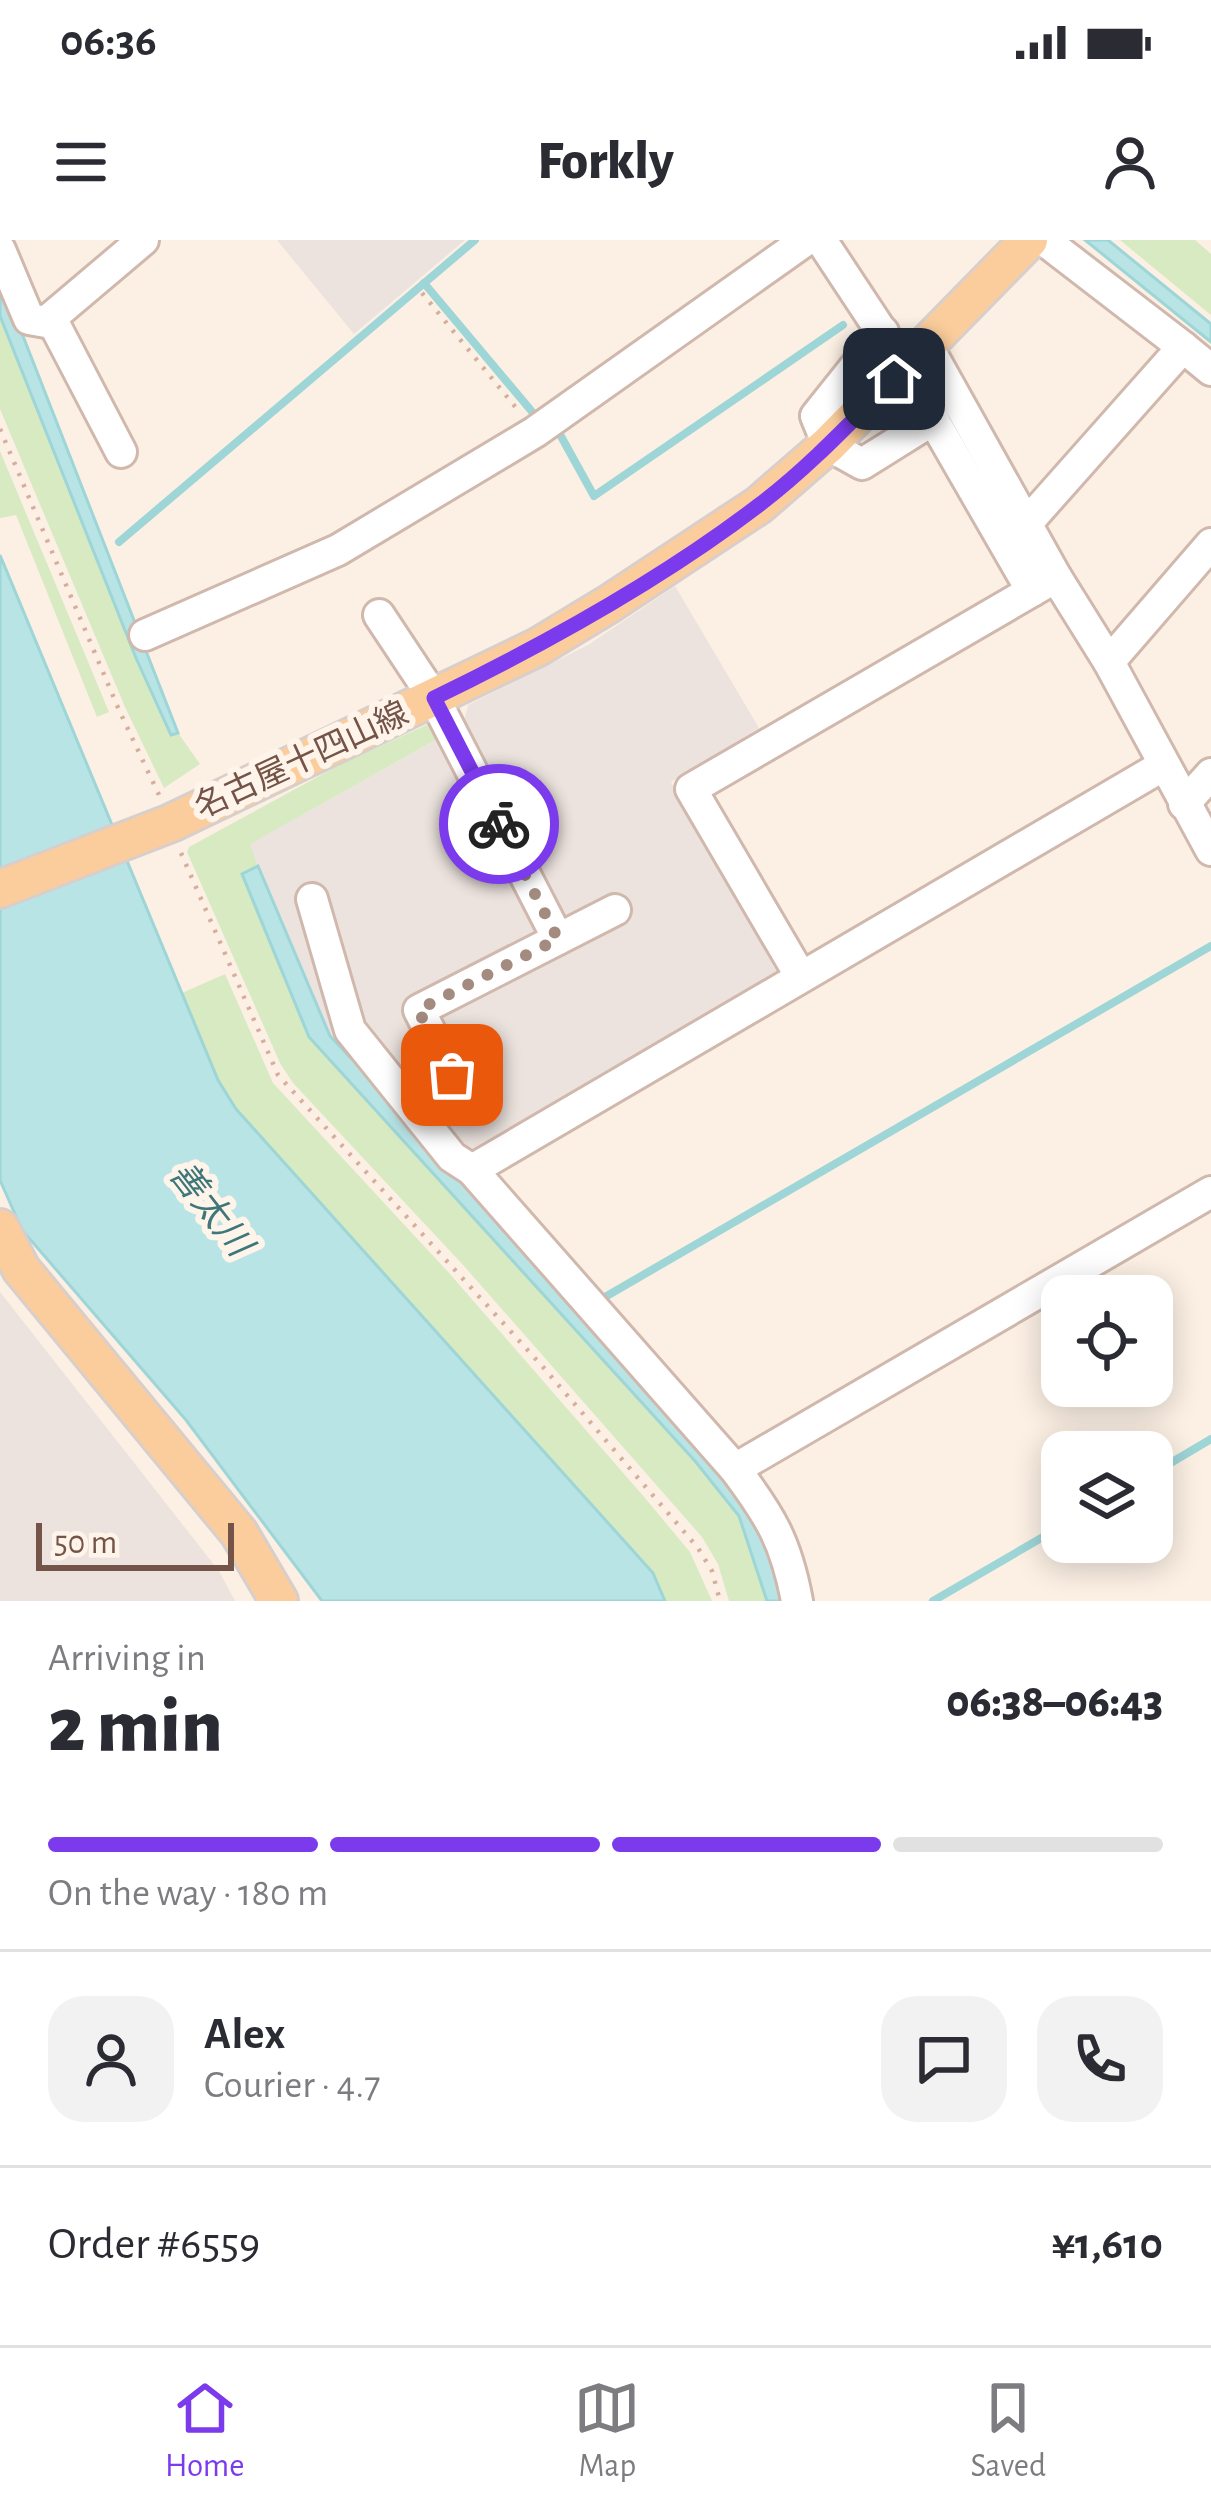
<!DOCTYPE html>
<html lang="en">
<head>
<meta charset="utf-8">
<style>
  :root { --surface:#fff; --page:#f2f2f3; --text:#2b2b33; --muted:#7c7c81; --line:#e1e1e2; --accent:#7c3aed }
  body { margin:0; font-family:"Alegreya Sans","Noto Sans JP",sans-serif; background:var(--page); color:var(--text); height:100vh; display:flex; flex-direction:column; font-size:45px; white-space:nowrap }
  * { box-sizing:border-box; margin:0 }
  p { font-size:39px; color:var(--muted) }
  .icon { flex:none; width:66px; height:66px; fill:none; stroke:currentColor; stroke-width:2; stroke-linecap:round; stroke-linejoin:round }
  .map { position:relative; height:1361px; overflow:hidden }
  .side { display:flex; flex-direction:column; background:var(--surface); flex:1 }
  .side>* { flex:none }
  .tools { position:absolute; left:1041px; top:1035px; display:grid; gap:24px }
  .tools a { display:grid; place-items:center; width:132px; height:132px; border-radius:24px; background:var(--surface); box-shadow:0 6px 30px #0003; font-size:60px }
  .scale { position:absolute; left:36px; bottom:30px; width:198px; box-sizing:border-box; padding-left:12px; border:6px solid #745449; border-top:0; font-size:33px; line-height:42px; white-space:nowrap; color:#745449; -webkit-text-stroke:9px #fff4ea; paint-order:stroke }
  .pin { position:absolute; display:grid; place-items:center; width:102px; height:102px; color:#fff; margin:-51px; border-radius:24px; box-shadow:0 6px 18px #0006 }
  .courier { position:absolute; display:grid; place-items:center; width:120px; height:120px; margin:-60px; border:9px solid #7c3aed; border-radius:50%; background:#fff; color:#222; box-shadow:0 3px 15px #0007 }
  .head em { font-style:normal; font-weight:800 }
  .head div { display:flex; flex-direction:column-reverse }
  .head { display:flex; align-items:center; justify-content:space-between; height:204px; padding:0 48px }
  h1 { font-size:78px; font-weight:800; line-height:90px }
  .bar { display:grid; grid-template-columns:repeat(4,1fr); gap:18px 12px; align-content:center; height:144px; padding:0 48px }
  .bar i { height:15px; border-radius:9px; background:var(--line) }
  .bar .current { background:var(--accent) }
  .bar p { grid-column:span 4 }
  .line { display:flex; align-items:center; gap:30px; padding:0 48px; border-top:3px solid var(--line) }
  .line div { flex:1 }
  .round { display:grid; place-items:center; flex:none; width:126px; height:126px; border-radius:36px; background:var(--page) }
  .status { display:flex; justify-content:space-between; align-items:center; height:84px; padding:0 60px; background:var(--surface); direction:ltr }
  .status svg { height:33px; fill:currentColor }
  header { display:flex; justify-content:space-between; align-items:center; height:156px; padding:0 48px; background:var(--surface); font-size:54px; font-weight:800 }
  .menu { display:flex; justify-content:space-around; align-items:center; height:168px; border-top:3px solid var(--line); background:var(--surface); font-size:33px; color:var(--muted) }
  .menu a { display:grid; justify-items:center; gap:6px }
  .menu .current { color:var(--accent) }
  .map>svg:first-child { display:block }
  .industrial { fill:#ece3de }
  .green { fill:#d7eac2 }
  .water { fill:#b8e4e6; stroke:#9ed5d7; stroke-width:3 }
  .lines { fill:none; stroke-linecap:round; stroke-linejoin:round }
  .stream { stroke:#9ed5d7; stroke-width:8 }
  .minor-casing { stroke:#d0b8ad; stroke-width:36 }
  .major-casing { stroke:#d8cfcc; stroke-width:42 }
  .path { stroke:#d6ae9e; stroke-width:4.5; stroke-dasharray:3 9; stroke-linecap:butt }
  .minor { stroke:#fff; stroke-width:30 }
  .major { stroke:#fbcd9c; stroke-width:36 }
  .done { stroke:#a48b7f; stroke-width:12; stroke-dasharray:0 21.6 }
  .route { stroke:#7c3aed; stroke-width:15 }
  .labels { text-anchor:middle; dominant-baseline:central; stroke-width:12; stroke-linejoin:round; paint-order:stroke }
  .street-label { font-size:33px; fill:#745449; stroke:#fff4ea }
  .water-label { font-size:36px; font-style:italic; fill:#3d777a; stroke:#fff4ea }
</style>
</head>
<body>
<div class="status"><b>06:36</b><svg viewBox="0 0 49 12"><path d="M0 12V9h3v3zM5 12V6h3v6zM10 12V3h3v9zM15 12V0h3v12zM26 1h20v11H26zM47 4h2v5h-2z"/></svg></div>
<header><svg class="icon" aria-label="menu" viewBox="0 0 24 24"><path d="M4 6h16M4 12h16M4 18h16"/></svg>Forkly<svg class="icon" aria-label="person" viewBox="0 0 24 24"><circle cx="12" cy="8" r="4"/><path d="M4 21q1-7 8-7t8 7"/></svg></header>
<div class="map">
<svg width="1211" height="1361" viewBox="0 0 1211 1361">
  <rect width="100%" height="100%" fill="#fcf0e4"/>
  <g class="industrial">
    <path d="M277,0H465L354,94Z"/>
    <path d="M675,346L759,488L671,542L778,734L450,923L330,795L249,604L463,485L468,465L588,405Z"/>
    <path d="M0,1052L219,1331L235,1361H0Z"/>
  </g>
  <g class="green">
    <path d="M1120,0H1195L1211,14V75Z"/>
    <path d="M0,76L136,418L172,495L178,493L200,524L164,548L125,467L0,169Z"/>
    <path d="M0,211L109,472L97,477L16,275L0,278Z"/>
    <path d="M433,482L441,497L250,604L258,626L242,635L309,797L695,1221L739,1276L767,1361H729L718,1324L702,1297L464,1026L293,843L280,823L187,612L189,607L343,523Z"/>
    <path d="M225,734L273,843L449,1033L645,1258L690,1312L712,1361H665L661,1348L236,869L218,840L182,753Z"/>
  </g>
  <g class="water">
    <path d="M1085,0H1108L1211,84V102Z"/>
    <path d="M0,37L178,493L171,495L136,418L0,76Z"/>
    <path d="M0,315L218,840L236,869L653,1333L665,1361H322L186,1180L22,990L0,940Z"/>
    <path d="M258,626L330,796L450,923L717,1225C750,1271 771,1305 786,1361H767L739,1276L695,1221L309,797L242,634Z"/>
  </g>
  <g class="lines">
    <g class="stream">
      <path d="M424,43L534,174"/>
      <path d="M557,189L594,256L843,85"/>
      <path d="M119,302L475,0"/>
      <path d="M605,1057L1211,706"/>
      <path d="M1152,1234L1211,1199"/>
      <path d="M933,1361L1062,1286"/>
    </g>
    <defs>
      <g id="minor">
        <path d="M821,0L891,106"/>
        <path d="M1044,0L1183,107"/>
        <path d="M0,10L29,79L46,82L143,0"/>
        <path d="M51,78L121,212"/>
        <path d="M883,92L816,176L828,205L862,224L934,179"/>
        <path d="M927,106L1056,337L1109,422L1211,610"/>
        <path d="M915,148L1032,351"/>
        <path d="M1026,284L1183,107L1211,130"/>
        <path d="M379,375L434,458L558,699"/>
        <path d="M145,395L338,310L535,192L806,0"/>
        <path d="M1109,422L1211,304"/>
        <path d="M1184,564L1211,534"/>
        <path d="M312,659L350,790L452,917L472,930L735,1229C771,1277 786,1302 797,1361"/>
        <path d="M801,737L691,549L1056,337"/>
        <path d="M452,835L419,770L615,670"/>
        <path d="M472,930L1164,525"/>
        <path d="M735,1229L1211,952"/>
      </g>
      <g id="major">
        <path d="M0,649L171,583L538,407L609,364L759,265L828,205L1029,0"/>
        <path d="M0,988L21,1029L239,1293L279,1361"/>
      </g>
    </defs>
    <use href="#minor" class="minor-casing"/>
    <use href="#major" class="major-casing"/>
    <g class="path">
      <path d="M422,53L517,169"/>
      <path d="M0,189L119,470L160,557"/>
      <path d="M181,613L278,835L543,1127L698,1308L712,1331L720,1361"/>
    </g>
    <use href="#minor" class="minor"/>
    <use href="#major" class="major"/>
  </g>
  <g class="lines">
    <path class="done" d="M452,835L418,770L558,699L499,584"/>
    <path class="route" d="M499,584L434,458C545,404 661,340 759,265C808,228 851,182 894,139"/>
  </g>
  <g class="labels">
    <g class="street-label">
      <text transform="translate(302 521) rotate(-25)">名古屋十四山線</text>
    </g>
    <g class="water-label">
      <text transform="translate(210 969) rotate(52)">善太川</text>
    </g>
  </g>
</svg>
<div class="tools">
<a><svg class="icon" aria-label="locate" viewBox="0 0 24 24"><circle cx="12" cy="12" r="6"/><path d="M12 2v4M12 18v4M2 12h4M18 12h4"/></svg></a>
<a><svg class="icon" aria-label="layers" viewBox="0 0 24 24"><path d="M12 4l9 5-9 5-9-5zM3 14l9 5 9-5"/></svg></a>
</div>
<div class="scale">50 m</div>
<div class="pin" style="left:452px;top:835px;background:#ea580c"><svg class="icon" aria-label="bag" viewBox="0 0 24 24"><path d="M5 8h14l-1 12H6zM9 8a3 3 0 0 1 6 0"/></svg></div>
<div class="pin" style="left:894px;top:139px;background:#1f2937"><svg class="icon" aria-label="home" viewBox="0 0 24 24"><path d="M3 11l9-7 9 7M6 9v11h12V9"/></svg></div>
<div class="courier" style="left:499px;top:584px"><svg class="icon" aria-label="bike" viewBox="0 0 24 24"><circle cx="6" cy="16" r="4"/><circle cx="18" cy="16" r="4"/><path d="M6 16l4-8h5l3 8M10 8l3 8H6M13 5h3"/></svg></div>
</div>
<section class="side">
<div class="head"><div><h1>2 min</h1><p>Arriving in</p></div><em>06:38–06:43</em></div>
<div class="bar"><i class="current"></i><i class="current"></i><i class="current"></i><i></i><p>On the way · 180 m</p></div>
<div class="line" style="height:216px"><a class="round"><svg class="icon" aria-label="person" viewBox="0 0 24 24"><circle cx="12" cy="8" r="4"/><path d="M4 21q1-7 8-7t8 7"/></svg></a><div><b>Alex</b><p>Courier · 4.7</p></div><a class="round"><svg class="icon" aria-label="chat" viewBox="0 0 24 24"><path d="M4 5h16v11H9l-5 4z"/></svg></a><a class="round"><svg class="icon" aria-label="phone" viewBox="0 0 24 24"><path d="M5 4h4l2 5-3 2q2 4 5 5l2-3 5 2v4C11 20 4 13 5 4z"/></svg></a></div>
<div class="line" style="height:156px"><div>Order #6559</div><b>¥1,610</b></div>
</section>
<nav class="menu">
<a class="current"><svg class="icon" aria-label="home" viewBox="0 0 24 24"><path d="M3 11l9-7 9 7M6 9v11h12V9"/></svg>Home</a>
<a><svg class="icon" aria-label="map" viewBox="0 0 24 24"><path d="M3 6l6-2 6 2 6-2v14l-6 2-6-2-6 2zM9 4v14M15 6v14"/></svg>Map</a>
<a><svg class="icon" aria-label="saved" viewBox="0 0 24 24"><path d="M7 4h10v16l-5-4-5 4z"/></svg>Saved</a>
</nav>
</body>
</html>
